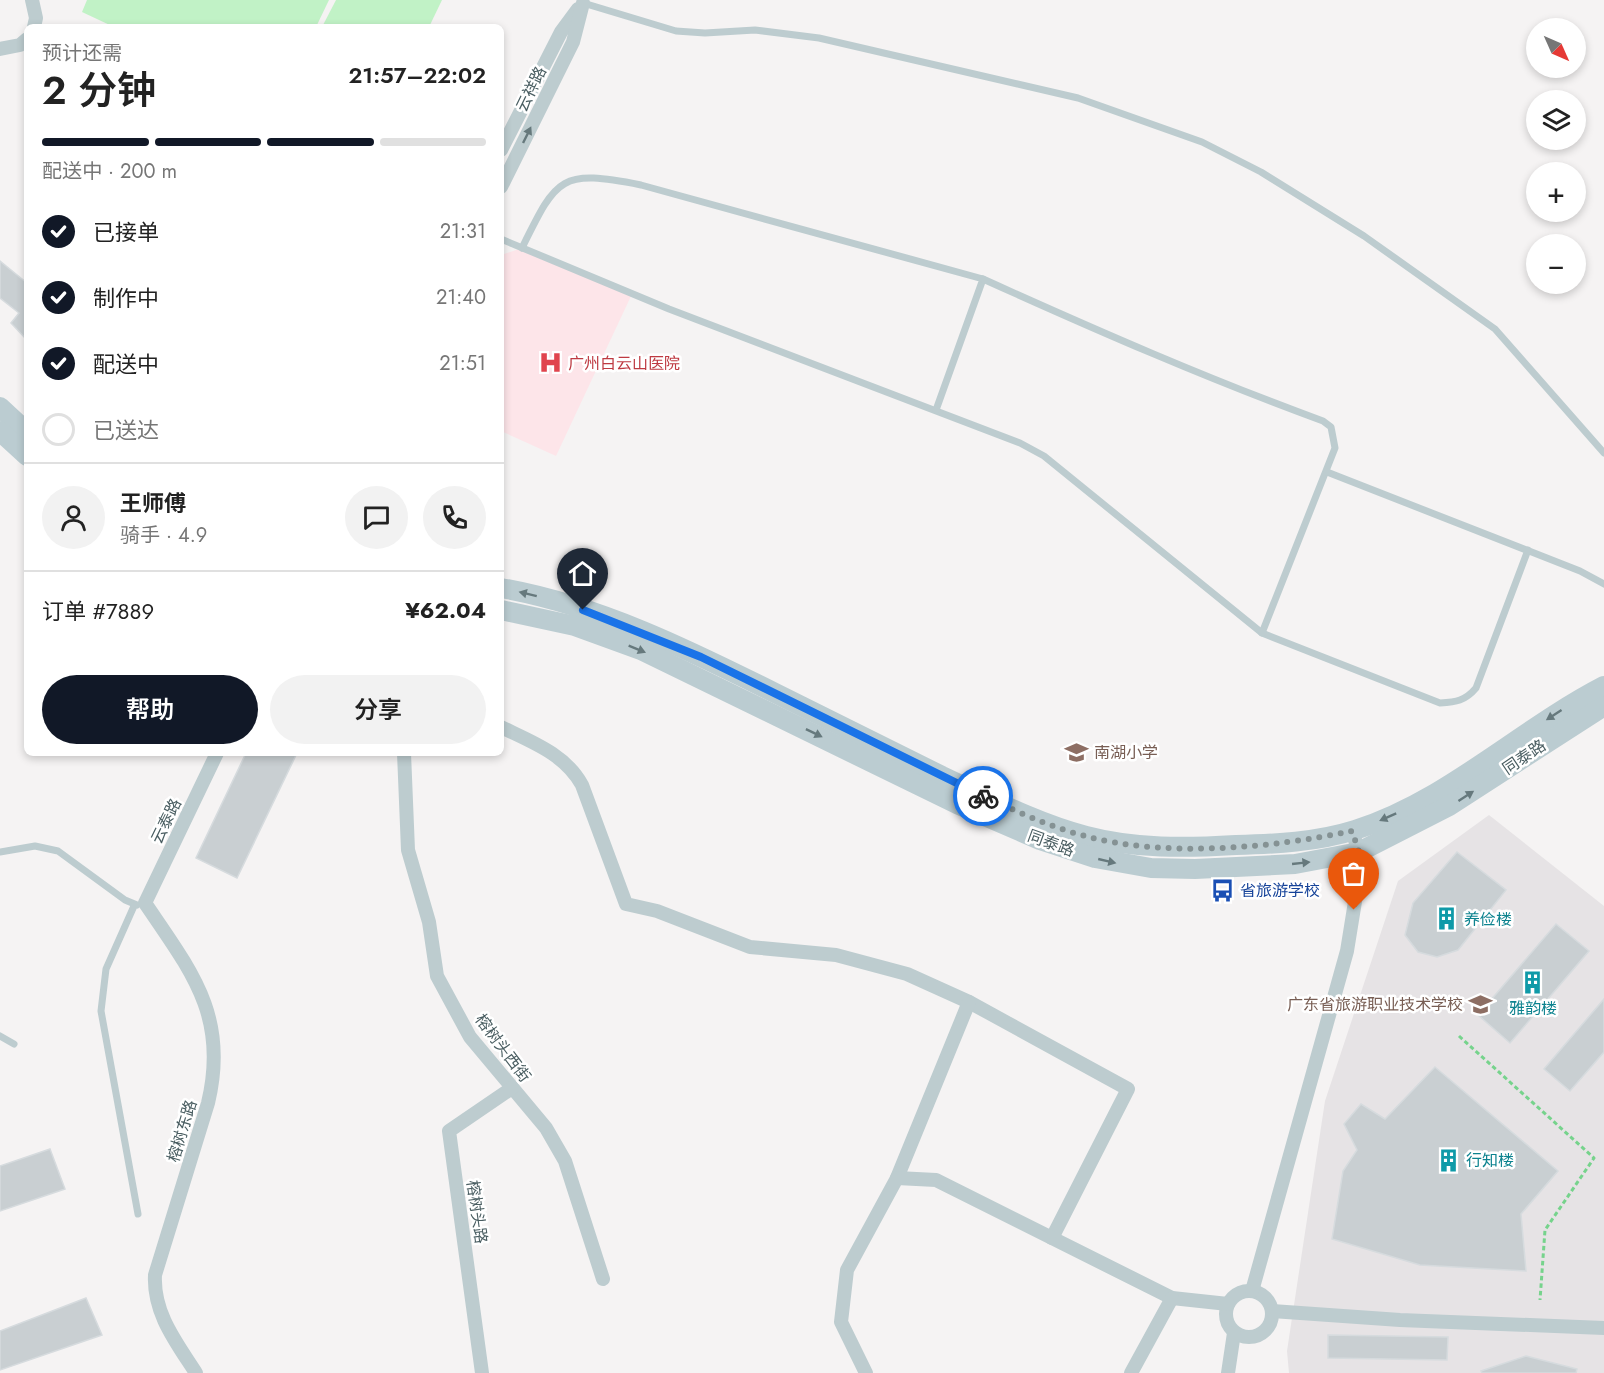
<!DOCTYPE html>
<html lang="zh">
<head>
<meta charset="utf-8">
<style>
  :root { --surface:#fff; --page:#f2f2f2; --text:#222; --muted:#767676; --line:#e0e0e0; --accent:#111827 }
  body { margin:0; font-family:Jost,"Noto Sans SC",sans-serif; background:var(--page); color:var(--text); height:100vh; display:flex; flex-direction:column; font-size:22px; white-space:nowrap }
  * { box-sizing:border-box; margin:0 }
  p { font-size:20px; color:var(--muted) }
  .icon { flex:none; width:33px; height:33px; fill:none; stroke:currentColor; stroke-width:2; stroke-linecap:round; stroke-linejoin:round }
  .map { position:relative; flex:1; overflow:hidden }
  .side { position:absolute; left:24px; top:24px; width:480px; height:732px; display:flex; flex-direction:column; background:var(--surface); border-radius:9px; box-shadow:0 3px 9px #0003 }
  .side>* { flex:none }
  .needle { width:39px; rotate:135deg }
  .controls { position:absolute; left:1526px; top:18px; display:grid; gap:12px }
  .controls a { display:grid; place-items:center; width:60px; height:60px; border-radius:50%; background:var(--surface); box-shadow:0 3px 9px #0003; font-size:30px }
  .pin { position:absolute; display:grid; place-items:center; width:51px; height:51px; color:#fff; margin:-62px -26px; border-radius:50% 50% 50% 0; rotate:-45deg; box-shadow:0 0 6px #0007 }
  .pin .icon { rotate:45deg }
  .courier { position:absolute; display:grid; place-items:center; width:60px; height:60px; margin:-30px; border:4px solid #1a73e8; border-radius:50%; background:#fff; color:#222; box-shadow:0 2px 8px #0007 }
  .summary em { font-style:normal; font-weight:600 }
  .summary div { display:flex; flex-direction:column-reverse }
  .summary { display:flex; align-items:center; justify-content:space-between; height:102px; padding:0 18px }
  h1 { font-size:39px; font-weight:600; line-height:45px }
  .bar { display:grid; grid-template-columns:repeat(4,1fr); gap:9px 6px; align-content:center; height:72px; padding:0 18px }
  .bar i { height:8px; border-radius:4px; background:var(--line) }
  .bar .current { background:var(--accent) }
  .bar p { grid-column:span 4 }
  .line { display:flex; align-items:center; gap:15px; padding:0 18px; border-top:2px solid var(--line) }
  .line div { flex:1 }
  .round { display:grid; place-items:center; flex:none; width:63px; height:63px; border-radius:32px; background:var(--page) }
  ol { padding:0 18px; list-style:none }
  li { display:flex; align-items:center; gap:18px; height:66px }
  li p { margin-inline-start:auto }
  li .icon { padding:6px; border-radius:50%; background:var(--accent); color:#fff; stroke-width:4 }
  li:last-child { color:var(--muted) }
  li i { width:33px; height:33px; border:3px solid var(--line); border-radius:50% }
  .primary-button { display:flex; gap:12px; margin-top:auto; padding:12px 18px }
  .primary-button a { flex:1; height:69px; border-radius:36px; background:var(--accent); color:#fff; font-size:24px; font-weight:600; line-height:69px; text-align:center }
  .primary-button a+a { background:var(--page); color:var(--text) }
  .map>svg:first-child { display:block }
  .education { fill:#e6e3e5 }
  .medical { fill:#fde5e9 }
  .green { fill:#c1f2c6 }
  .building { fill:#c9cfd2; stroke:#d6dbde; stroke-width:1.5 }
  .lines { fill:none; stroke-linecap:round; stroke-linejoin:round }
  .path { stroke:#76d38c; stroke-width:3; stroke-dasharray:4.5 3; stroke-linecap:butt }
  .service { stroke:#bdcccf; stroke-width:7 }
  .minor { stroke:#bdcccf; stroke-width:14 }
  .secondary { stroke:#bbccd1; stroke-width:20 }
  .oneway { fill:#66797c }
  .oneway2 { fill:#66797d }
  .done { stroke:#859294; stroke-width:6; stroke-dasharray:0 10.8 }
  .route { stroke:#1a73e8; stroke-width:8 }
  .labels { text-anchor:middle; dominant-baseline:central; stroke-width:5; stroke-linejoin:round; paint-order:stroke }
  .street-label { font-size:16px; fill:#495d61; stroke:#fff }
  .health-label { font-size:16px; fill:#be3a42; stroke:#fff; text-anchor:start }
  .education-label { font-size:16px; fill:#785e54; stroke:#fff; text-anchor:start }
  .transit-label { font-size:16px; fill:#164399; stroke:#fff; text-anchor:start }
  .culture-label { font-size:16px; fill:#0d838f; stroke:#fff; text-anchor:start }
</style>
</head>
<body>
<div class="map">
<svg width="1604" height="1373" viewBox="0 0 1604 1373">
  <rect width="100%" height="100%" fill="#f5f3f3"/>
  <path class="education" d="M1489,815L1604,906V1373H1289L1287,1351L1325,1101L1398,881Z"/>
  <path class="medical" d="M522,248L632,294L556,456L501,431V255Z"/>
  <g class="green">
    <path d="M87,0H329L316,27H114L82,12Z"/>
    <path d="M336,0H442L429,27H322Z"/>
  </g>
  <g class="building">
    <path d="M0,261L27,283V340L11,323L19,313L0,298Z"/>
    <path d="M246,753H297L237,878L196,858Z"/>
    <path d="M1457,852L1506,890L1458,950L1437,957L1418,952L1405,935L1413,903Z"/>
    <path d="M1556,924L1589,951L1510,1043L1478,1015Z"/>
    <path d="M1604,999V1052L1570,1091L1544,1069Z"/>
    <path d="M1435,1067L1558,1171L1521,1214L1526,1271L1420,1265L1332,1239L1343,1171L1357,1150L1344,1124L1361,1104L1385,1119Z"/>
    <path d="M50,1149L65,1189L0,1211V1166Z"/>
    <path d="M86,1298L102,1335L0,1370V1331Z"/>
    <path d="M1328,1335L1448,1337L1447,1360L1328,1358Z"/>
    <path d="M1526,1356L1577,1369L1576,1373H1482L1481,1371Z"/>
  </g>
  <g class="lines">
    <path class="path" d="M1459,1036L1594,1158L1545,1230L1540,1300"/>
    <g class="service">
      <path d="M583,3L676,31L705,33L755,30L819,38L1078,98L1202,142L1261,172L1364,236L1495,329L1604,453"/>
      <path d="M501,239L669,309L1020,443L1044,456L1262,633L1440,703C1456,702 1465,701 1476,688L1528,550"/>
      <path d="M522,248C557,177 560,169 641,185L983,279L936,410"/>
      <path d="M983,279C1096,330 1208,379 1323,421L1331,427L1335,448L1262,633"/>
      <path d="M1327,472L1580,571L1604,584"/>
      <path d="M0,852L35,846L58,851L125,900L137,905"/>
      <path d="M134,906L106,969L101,1011L138,1214"/>
      <path d="M0,1036L14,1044"/>
    </g>
    <g class="minor">
      <path d="M32,0L36,18L34,27"/>
      <path d="M0,49L20,45L27,39"/>
      <path d="M501,150L561,32L578,9"/>
      <path d="M501,187L573,42L583,3"/>
      <path d="M501,727C532,742 565,754 582,785L626,904L657,911L750,947L836,955L907,974L969,1002L1128,1089L1052,1238"/>
      <path d="M404,753L408,850L429,922L437,976L470,1037L546,1128L565,1161L603,1279"/>
      <path d="M897,1178L969,1002"/>
      <circle cx="1249" cy="1314" r="23"/>
      <path d="M1252,1291L1347,951L1359,877V852L1352,831"/>
      <path d="M1272,1311L1400,1320L1604,1328"/>
      <path d="M196,1373C176,1342 153,1313 155,1275L208,1103C229,1016 191,971 145,903L217,753"/>
      <path d="M482,1373L449,1131L512,1088"/>
      <path d="M866,1373L841,1322L847,1270L897,1178L936,1180L1172,1298L1228,1304"/>
      <path d="M1131,1373L1172,1298"/>
      <path d="M1228,1373L1234,1333"/>
    </g>
    <g class="secondary">
      <path d="M0,407L27,432"/>
      <path d="M0,431L27,456"/>
      <path d="M501,588C598,605 689,650 775,693C831,721 887,749 942,776C989,798 1036,823 1086,836C1135,849 1186,848 1236,845C1275,844 1317,842 1355,830C1447,801 1519,730 1604,686"/>
      <path d="M501,610L575,626L641,650L957,804L1040,840L1095,858L1151,868L1195,869L1295,864L1359,852L1449,806L1604,706"/>
    </g>
  </g>
  <defs><path id="oneway-solid" d="M-6-.8H1V-3.2L6.5 0L1 3.2V.8H-6Z" transform="scale(1.5)"/></defs>
  <use class="oneway" href="#oneway-solid" transform="translate(527 135) rotate(-64)"/>
  <g class="oneway2">
    <use href="#oneway-solid" transform="translate(528 594) rotate(-166)"/>
    <use href="#oneway-solid" transform="translate(637 649) rotate(22)"/>
    <use href="#oneway-solid" transform="translate(1554 715) rotate(147)"/>
    <use href="#oneway-solid" transform="translate(814 733) rotate(26)"/>
    <use href="#oneway-solid" transform="translate(1466 796) rotate(-33)"/>
    <use href="#oneway-solid" transform="translate(1388 817) rotate(156)"/>
    <use href="#oneway-solid" transform="translate(1107 861) rotate(13)"/>
    <use href="#oneway-solid" transform="translate(1301 863) rotate(-6)"/>
  </g>
  <g class="lines">
    <path class="done" d="M983,796C1016,811 1050,827 1085,836C1166,858 1271,848 1352,831L1359,852L1354,910"/>
    <path class="route" d="M583,610L701,657L983,796"/>
  </g>
  <defs>
    <symbol id="hospital-bare" viewBox="-9 -9 18 18"><path d="M-5-5h3v3.5h4V-5h3V5h-3V1.5h-4V5h-3Z" fill="#e0444e" stroke="#fff" stroke-width="2.5" paint-order="stroke"/></symbol>
    <symbol id="school-bare" viewBox="-9 -9 18 18"><path d="M0-5L7-2L0 1L-7-2ZM-4 1L0 2.5L4 1V4Q0 6-4 4Z" fill="#8d6e63" stroke="#fff" stroke-width="2.5" paint-order="stroke"/></symbol>
    <symbol id="bus-bare" viewBox="-9 -9 18 18"><path d="M-5-6H5V4H4V6H2V4H-2V6H-4V4H-5ZM-3.5-4V0h7V-4ZM-3.5 1.2v1.5H-2V1.2ZM2 1.2v1.5H3.5V1.2Z" fill="#1a4fb4" stroke="#fff" stroke-width="2.5" paint-order="stroke"/></symbol>
    <symbol id="building-bare" viewBox="-9 -9 18 18"><path d="M-4-6H4V6H1V3H-1V6H-4ZM-2.5-4.3h1.7v1.8h-1.7ZM.8-4.3h1.7v1.8H.8ZM-2.5-1h1.7V.8h-1.7ZM.8-1h1.7V.8H.8Z" fill="#0f9aa8" stroke="#fff" stroke-width="2.5" paint-order="stroke"/></symbol>
    <symbol id="university-bare" viewBox="-9 -9 18 18"><path d="M0-5L7-2L0 1L-7-2ZM-4 1L0 2.5L4 1V4Q0 6-4 4Z" fill="#8d6e63" stroke="#fff" stroke-width="2.5" paint-order="stroke"/></symbol>
  </defs>
  <g fill-rule="evenodd">
    <use href="#hospital-bare" x="534" y="346" width="33" height="33"/>
    <use href="#school-bare" x="1060" y="736" width="33" height="33"/>
    <use href="#bus-bare" x="1206" y="874" width="33" height="33"/>
    <use href="#building-bare" x="1430" y="902" width="33" height="33"/>
    <use href="#building-bare" x="1516" y="966" width="33" height="33"/>
    <use href="#university-bare" x="1464" y="988" width="33" height="33"/>
    <use href="#building-bare" x="1432" y="1144" width="33" height="33"/>
  </g>
  <g class="labels">
    <g class="street-label">
      <text transform="translate(531 89) rotate(-64)">云祥路</text>
      <text transform="translate(1524 757) rotate(-34)">同泰路</text>
      <text transform="translate(166 821) rotate(-64)">云泰路</text>
      <text transform="translate(1051 843) rotate(20)">同泰路</text>
      <text transform="translate(503 1048) rotate(53)">榕树头西街</text>
      <text transform="translate(182 1131) rotate(-73)">榕树东路</text>
      <text transform="translate(477 1212) rotate(82)">榕树头路</text>
    </g>
    <g class="health-label">
      <text x="568" y="363">广州白云山医院</text>
    </g>
    <g class="education-label">
      <text x="1094" y="752">南湖小学</text>
      <text x="1463" y="1004" text-anchor="end">广东省旅游职业技术学校</text>
    </g>
    <g class="transit-label">
      <text x="1240" y="890">省旅游学校</text>
    </g>
    <g class="culture-label">
      <text x="1464" y="919">养俭楼</text>
      <text x="1533" y="1008" text-anchor="middle">雅韵楼</text>
      <text x="1466" y="1160">行知楼</text>
    </g>
  </g>
</svg>
<div class="controls">
<a><svg class="needle" viewBox="-14 -14 28 28"><path d="M0-13l5 13h-10z" fill="#e53935"/><path d="M0 13l5-13h-10z" fill="#767676"/></svg></a>
<a><svg class="icon" aria-label="layers" viewBox="0 0 24 24"><path d="M12 4l9 5-9 5-9-5zM3 14l9 5 9-5"/></svg></a>
<a>+</a>
<a>−</a>
</div>
<div class="pin" style="left:1354px;top:910px;background:#ea580c"><svg class="icon" aria-label="bag" viewBox="0 0 24 24"><path d="M5 8h14l-1 12H6zM9 8a3 3 0 0 1 6 0"/></svg></div>
<div class="pin" style="left:583px;top:610px;background:#1f2937"><svg class="icon" aria-label="home" viewBox="0 0 24 24"><path d="M3 11l9-7 9 7M6 9v11h12V9"/></svg></div>
<div class="courier" style="left:983px;top:796px"><svg class="icon" aria-label="bike" viewBox="0 0 24 24"><circle cx="6" cy="16" r="4"/><circle cx="18" cy="16" r="4"/><path d="M6 16l4-8h5l3 8M10 8l3 8H6M13 5h3"/></svg></div>
<section class="side">
<div class="summary"><div><h1>2 分钟</h1><p>预计还需</p></div><em>21:57–22:02</em></div>
<div class="bar"><i class="current"></i><i class="current"></i><i class="current"></i><i></i><p>配送中 · 200 m</p></div>
<ol>
<li><svg class="icon" aria-label="check" viewBox="0 0 24 24"><path d="M5 12l5 5 9-10"/></svg>已接单<p>21:31</p></li>
<li><svg class="icon" aria-label="check" viewBox="0 0 24 24"><path d="M5 12l5 5 9-10"/></svg>制作中<p>21:40</p></li>
<li><svg class="icon" aria-label="check" viewBox="0 0 24 24"><path d="M5 12l5 5 9-10"/></svg>配送中<p>21:51</p></li>
<li><i></i>已送达</li>
</ol>
<div class="line" style="height:108px"><a class="round"><svg class="icon" aria-label="person" viewBox="0 0 24 24"><circle cx="12" cy="8" r="4"/><path d="M4 21q1-7 8-7t8 7"/></svg></a><div><b>王师傅</b><p>骑手 · 4.9</p></div><a class="round"><svg class="icon" aria-label="chat" viewBox="0 0 24 24"><path d="M4 5h16v11H9l-5 4z"/></svg></a><a class="round"><svg class="icon" aria-label="phone" viewBox="0 0 24 24"><path d="M5 4h4l2 5-3 2q2 4 5 5l2-3 5 2v4C11 20 4 13 5 4z"/></svg></a></div>
<div class="line" style="height:78px"><div>订单 #7889</div><b>¥62.04</b></div>
<div class="primary-button"><a>帮助</a><a>分享</a></div>
</section>
</div>
</body>
</html>
